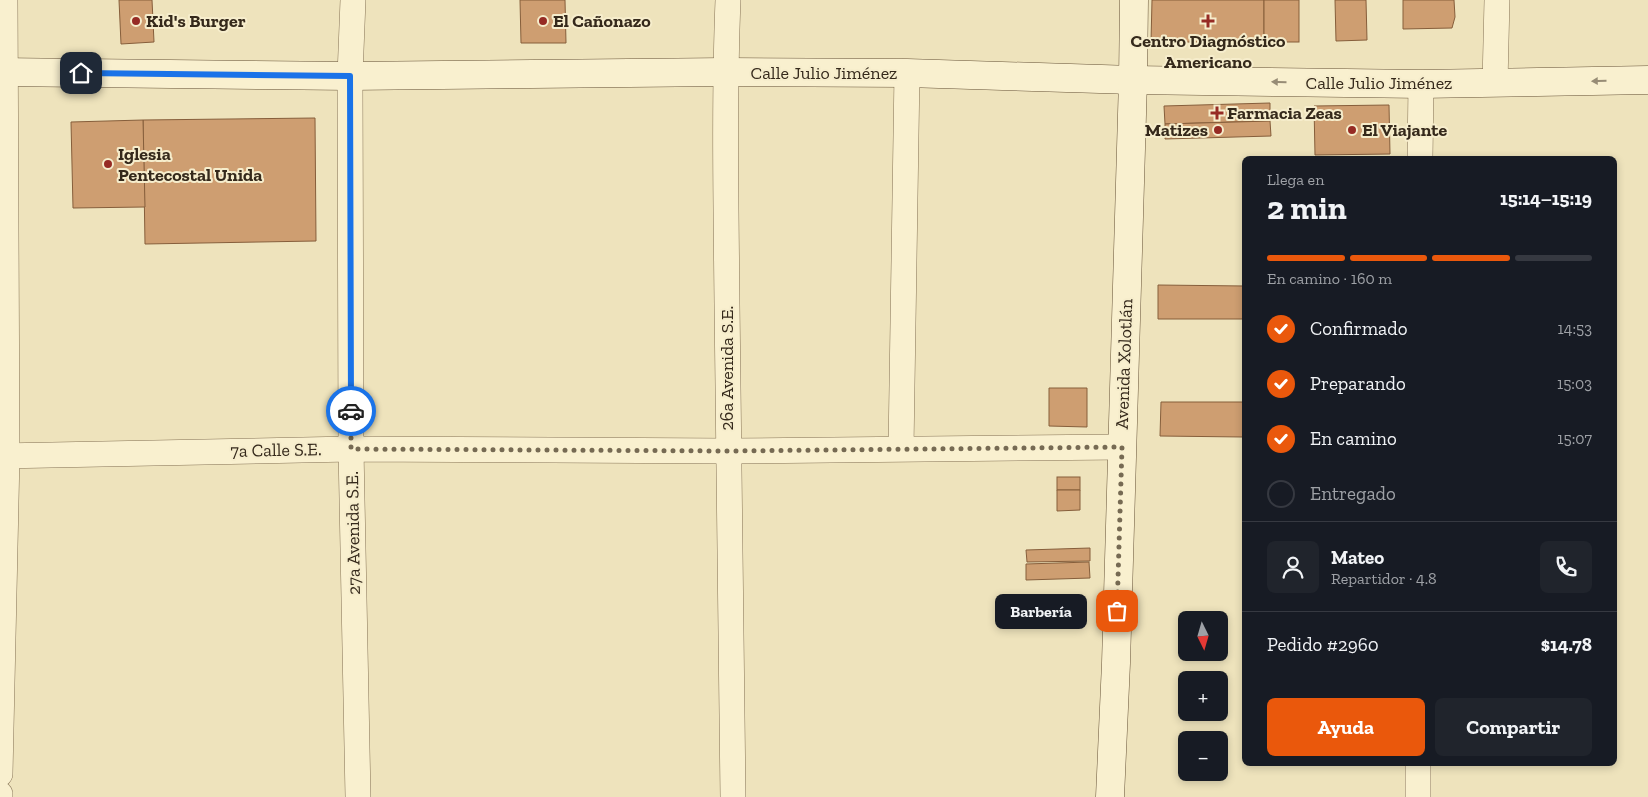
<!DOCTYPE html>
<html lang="es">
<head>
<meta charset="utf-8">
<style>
  :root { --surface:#171b24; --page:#20242c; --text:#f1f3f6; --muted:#9ea1a6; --line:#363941; --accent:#ea580c }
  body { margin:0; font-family:"Zilla Slab",serif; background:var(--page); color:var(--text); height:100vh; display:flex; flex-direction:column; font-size:19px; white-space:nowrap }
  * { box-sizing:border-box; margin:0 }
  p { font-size:16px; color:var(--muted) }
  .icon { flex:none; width:28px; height:28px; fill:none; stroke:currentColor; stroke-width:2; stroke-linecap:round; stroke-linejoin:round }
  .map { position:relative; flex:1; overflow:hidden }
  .drawer { position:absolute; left:1242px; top:156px; width:375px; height:610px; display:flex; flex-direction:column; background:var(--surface); border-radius:8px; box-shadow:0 2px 8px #0003 }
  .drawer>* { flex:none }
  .needle { width:32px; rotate:175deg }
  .fabs { position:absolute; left:1178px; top:611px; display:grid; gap:10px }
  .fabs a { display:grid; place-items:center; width:50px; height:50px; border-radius:8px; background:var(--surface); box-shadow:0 2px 8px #0003; font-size:25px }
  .pin { position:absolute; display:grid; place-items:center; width:42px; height:42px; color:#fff; margin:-21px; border-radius:10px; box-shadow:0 2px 8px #0006 }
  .courier { position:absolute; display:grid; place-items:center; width:50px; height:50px; margin:-25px; border:4px solid #1a73e8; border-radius:50%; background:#fff; color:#222; box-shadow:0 1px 6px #0007 }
  .bubble { position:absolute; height:35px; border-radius:8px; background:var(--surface); box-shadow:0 2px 8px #0003; font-size:16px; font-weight:700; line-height:35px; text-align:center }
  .head em { font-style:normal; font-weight:700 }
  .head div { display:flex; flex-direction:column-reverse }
  .head { display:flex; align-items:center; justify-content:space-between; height:85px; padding:0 25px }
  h1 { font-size:32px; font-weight:700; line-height:38px }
  .bar { display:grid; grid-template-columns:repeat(4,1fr); gap:8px 5px; align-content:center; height:60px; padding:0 25px }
  .bar i { height:6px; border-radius:4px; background:var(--line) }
  .bar .selected { background:var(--accent) }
  .bar p { grid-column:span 4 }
  .line { display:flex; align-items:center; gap:12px; padding:0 25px; border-top:1px solid var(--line) }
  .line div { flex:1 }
  .round { display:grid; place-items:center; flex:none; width:52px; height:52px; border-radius:8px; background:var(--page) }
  ol { padding:0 25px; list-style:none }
  li { display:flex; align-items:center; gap:15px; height:55px }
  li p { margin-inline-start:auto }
  li .icon { padding:5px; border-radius:50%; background:var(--accent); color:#fff; stroke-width:4 }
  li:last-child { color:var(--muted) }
  li i { width:28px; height:28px; border:2px solid var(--line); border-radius:50% }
  .cta { display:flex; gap:10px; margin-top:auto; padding:10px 25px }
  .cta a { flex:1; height:58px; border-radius:8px; background:var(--accent); color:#fff; font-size:20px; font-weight:700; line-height:58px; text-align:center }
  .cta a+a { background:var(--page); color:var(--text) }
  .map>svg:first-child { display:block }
  .building { fill:#ce9e71; stroke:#865e3b }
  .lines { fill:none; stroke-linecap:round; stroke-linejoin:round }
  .street-casing { stroke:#867356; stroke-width:26 }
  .secondary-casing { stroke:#685439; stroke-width:29 }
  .street { stroke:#f9f0cf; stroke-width:25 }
  .secondary { stroke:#f9f0cf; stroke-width:28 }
  .oneway { fill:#978c75 }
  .done { stroke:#766a53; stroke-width:5; stroke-dasharray:0 9 }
  .route { stroke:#1a73e8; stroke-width:6 }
  .poi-dot { fill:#962b24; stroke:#f6edcc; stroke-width:2 }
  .labels { text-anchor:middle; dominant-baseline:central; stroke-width:4; stroke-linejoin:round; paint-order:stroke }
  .poi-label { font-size:18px; font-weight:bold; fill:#35291b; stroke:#f6edcc; text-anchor:start }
  .street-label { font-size:18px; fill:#35291b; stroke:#f6edcc }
</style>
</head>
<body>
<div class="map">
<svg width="1648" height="797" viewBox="0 0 1648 797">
  <rect width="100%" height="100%" fill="#eee3bc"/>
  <g class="building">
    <path d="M119,0H152L154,42L121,44Z"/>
    <path d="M520,0H565L566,43H521Z"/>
    <path d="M1152,0H1264V42H1151Z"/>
    <rect x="1264" y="0" width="35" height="42"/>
    <path d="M1335,0H1366L1367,40L1336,41Z"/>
    <path d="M1403,0H1454L1455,17L1452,28L1403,29Z"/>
    <path d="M1270,103V121L1165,124L1164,106Z"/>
    <path d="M1389,105L1390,154L1315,155L1314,106Z"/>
    <path d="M315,118L316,241L145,244L143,120Z"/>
    <path d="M143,120L145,207L73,208L71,122Z"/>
    <path d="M1270,121L1271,136L1165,139V124Z"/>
    <path d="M1158,285L1245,286V319H1158Z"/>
    <path d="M1049,388H1087V427L1049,426Z"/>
    <path d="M1161,402H1244L1243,437L1160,436Z"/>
    <rect x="1057" y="477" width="23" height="13"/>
    <path d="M1057,490H1080V510L1057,511Z"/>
    <path d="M1090,548V561L1027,562L1026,550Z"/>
    <path d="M1089,562L1090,578L1026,580V564Z"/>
    <path d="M1082,597L1083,620L1021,622L1020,599Z"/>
  </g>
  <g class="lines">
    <defs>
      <g id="street">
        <path d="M353,0L350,76L351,449L358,797"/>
        <path d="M728,0C724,101 726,203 727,304C728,469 731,633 733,797"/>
        <path d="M1495,83L1497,0"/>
        <path d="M1420,159L1421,84"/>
        <path d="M901,448L907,73"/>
        <path d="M0,456L351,449L728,451L1122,447"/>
        <path d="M0,774L7,456L5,0"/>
        <path d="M0,794V797"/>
        <path d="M1418,797V764"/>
      </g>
      <g id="secondary">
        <path d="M0,72L350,76L725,72L907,73L1133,80L1421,84L1648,80"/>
        <path d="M1110,797L1116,663L1133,80L1134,0"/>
      </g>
    </defs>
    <use href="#street" class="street-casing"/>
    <use href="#secondary" class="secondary-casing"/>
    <use href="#street" class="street"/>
    <use href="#secondary" class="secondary"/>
  </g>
  <defs><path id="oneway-solid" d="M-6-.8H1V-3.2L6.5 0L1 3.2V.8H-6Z" transform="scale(1.25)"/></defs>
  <g class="oneway">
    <use href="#oneway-solid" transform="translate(1599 81) rotate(179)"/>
    <use href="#oneway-solid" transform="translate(1279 82) rotate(-179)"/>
  </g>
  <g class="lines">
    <path class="done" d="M351,411V449L728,451L1122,447L1117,611"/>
    <path class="route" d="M81,73L350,76L351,411"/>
  </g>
  <g class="poi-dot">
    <circle cx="136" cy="21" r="5"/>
    <circle cx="543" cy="21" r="5"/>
    <path d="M1205.5 13.5h5v5h5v5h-5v5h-5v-5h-5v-5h5z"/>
    <path d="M1214.5 105.5h5v5h5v5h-5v5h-5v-5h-5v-5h5z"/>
    <circle cx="1218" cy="130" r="5"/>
    <circle cx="1352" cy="130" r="5"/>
    <circle cx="108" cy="164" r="5"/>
  </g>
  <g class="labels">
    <g class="poi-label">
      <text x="146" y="21">Kid's Burger</text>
      <text x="553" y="21">El Cañonazo</text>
      <text x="1208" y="41" text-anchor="middle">Centro Diagnóstico<tspan x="1208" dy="21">Americano</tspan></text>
      <text x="1227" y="113">Farmacia Zeas</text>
      <text x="1208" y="130" text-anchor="end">Matizes</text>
      <text x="1362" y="130">El Viajante</text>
      <text x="118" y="154">Iglesia<tspan x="118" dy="21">Pentecostal Unida</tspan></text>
    </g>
    <g class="street-label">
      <text x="824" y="73">Calle Julio Jiménez</text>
      <text x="1379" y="83">Calle Julio Jiménez</text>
      <text transform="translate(1124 364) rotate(-88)">Avenida Xolotlán</text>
      <text transform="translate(727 368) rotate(-90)">26a Avenida S.E.</text>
      <text transform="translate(276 450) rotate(-1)">7a Calle S.E.</text>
      <text transform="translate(353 533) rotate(-91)">27a Avenida S.E.</text>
    </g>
  </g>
</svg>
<div class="fabs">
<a><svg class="needle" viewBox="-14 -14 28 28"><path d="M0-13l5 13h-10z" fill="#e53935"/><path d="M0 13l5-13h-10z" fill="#9ea1a6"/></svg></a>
<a>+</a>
<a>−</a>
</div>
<div class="pin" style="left:1117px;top:611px;background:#ea580c"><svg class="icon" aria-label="bag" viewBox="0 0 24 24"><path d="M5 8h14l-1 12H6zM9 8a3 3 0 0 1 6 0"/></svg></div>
<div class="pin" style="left:81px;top:73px;background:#1f2937"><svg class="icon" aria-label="home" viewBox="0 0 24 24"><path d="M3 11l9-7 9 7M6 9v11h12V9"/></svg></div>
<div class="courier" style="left:351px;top:411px"><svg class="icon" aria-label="car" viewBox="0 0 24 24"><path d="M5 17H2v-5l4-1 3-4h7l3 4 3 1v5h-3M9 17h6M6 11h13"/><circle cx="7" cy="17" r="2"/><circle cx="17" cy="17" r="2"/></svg></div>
<div class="bubble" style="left:995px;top:594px;width:92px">Barbería</div>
<section class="drawer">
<div class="head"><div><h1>2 min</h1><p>Llega en</p></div><em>15:14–15:19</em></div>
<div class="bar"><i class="selected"></i><i class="selected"></i><i class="selected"></i><i></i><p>En camino · 160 m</p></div>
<ol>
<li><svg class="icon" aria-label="check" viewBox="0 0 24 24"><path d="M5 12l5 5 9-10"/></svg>Confirmado<p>14:53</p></li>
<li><svg class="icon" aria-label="check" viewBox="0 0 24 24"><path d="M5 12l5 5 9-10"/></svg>Preparando<p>15:03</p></li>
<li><svg class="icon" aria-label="check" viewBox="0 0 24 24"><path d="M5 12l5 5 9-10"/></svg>En camino<p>15:07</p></li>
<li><i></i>Entregado</li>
</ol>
<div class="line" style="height:90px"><a class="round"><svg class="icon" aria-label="person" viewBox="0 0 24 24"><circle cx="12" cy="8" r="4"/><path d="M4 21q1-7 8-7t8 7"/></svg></a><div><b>Mateo</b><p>Repartidor · 4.8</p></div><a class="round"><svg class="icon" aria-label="phone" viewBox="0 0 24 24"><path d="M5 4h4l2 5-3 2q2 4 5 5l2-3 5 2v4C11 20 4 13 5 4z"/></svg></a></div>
<div class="line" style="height:65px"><div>Pedido #2960</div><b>$14.78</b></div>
<div class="cta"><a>Ayuda</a><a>Compartir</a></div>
</section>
</div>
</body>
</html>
